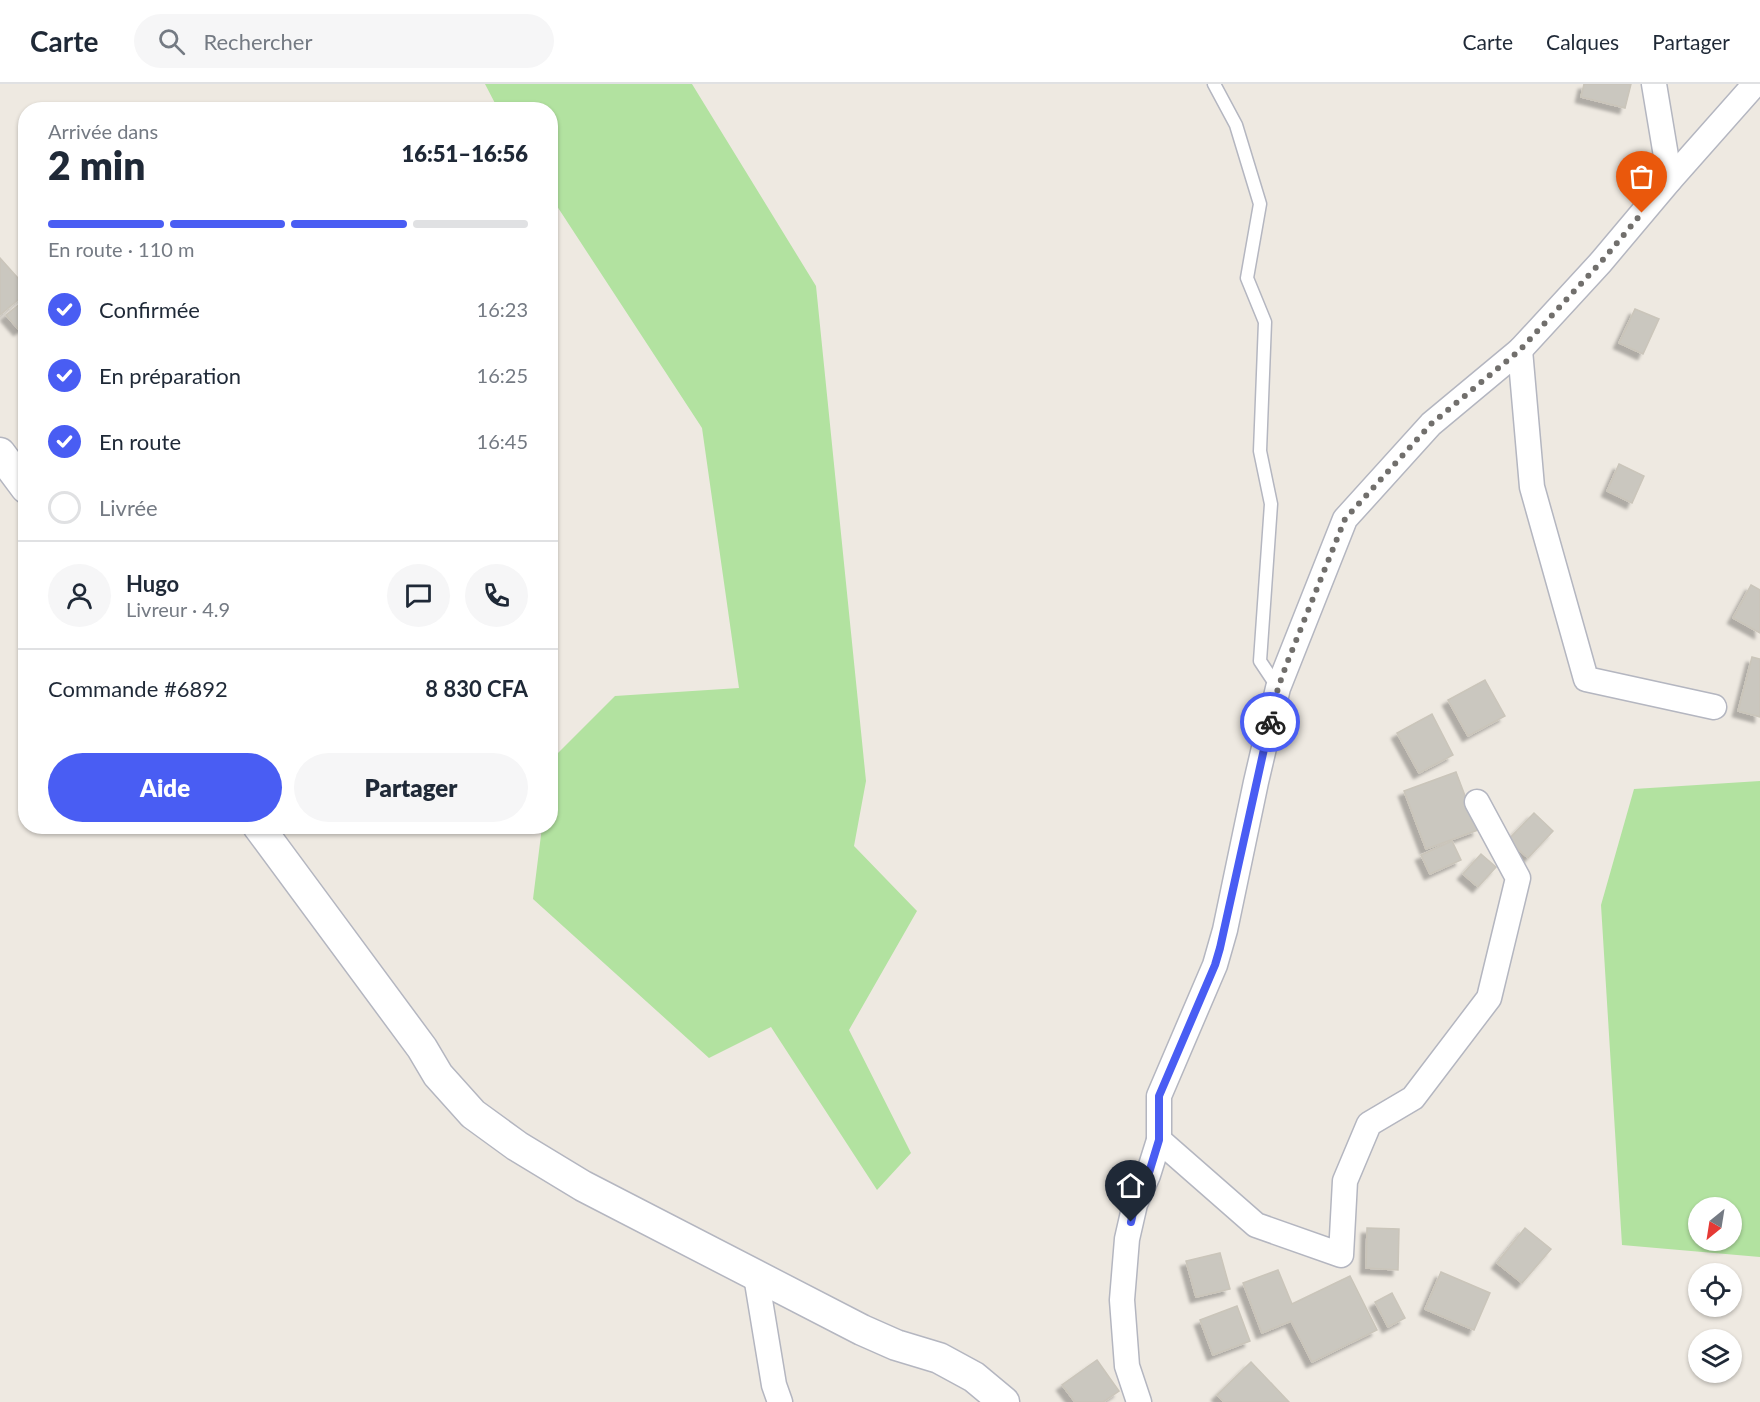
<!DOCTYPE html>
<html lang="fr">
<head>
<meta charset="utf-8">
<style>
  :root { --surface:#fff; --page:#f6f6f7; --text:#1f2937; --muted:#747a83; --line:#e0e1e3; --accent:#495df3 }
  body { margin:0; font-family:Lato,sans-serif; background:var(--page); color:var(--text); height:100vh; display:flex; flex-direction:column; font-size:22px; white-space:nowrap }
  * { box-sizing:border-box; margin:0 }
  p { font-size:20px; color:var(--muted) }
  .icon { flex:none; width:33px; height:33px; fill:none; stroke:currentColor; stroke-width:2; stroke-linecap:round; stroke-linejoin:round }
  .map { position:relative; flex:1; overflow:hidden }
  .details { position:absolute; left:18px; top:18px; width:540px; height:732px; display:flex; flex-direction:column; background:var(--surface); border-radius:24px; box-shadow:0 2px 4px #0004 }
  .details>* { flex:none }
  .needle { width:39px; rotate:210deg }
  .tools { position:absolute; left:1688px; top:1113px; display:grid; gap:12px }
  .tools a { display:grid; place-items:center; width:54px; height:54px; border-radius:50%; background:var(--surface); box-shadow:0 2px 4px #0004; font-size:30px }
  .pin { position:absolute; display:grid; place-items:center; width:51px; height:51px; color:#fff; margin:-62px -26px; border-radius:50% 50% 50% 0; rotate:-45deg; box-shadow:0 0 6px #0007 }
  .pin .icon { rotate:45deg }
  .courier { position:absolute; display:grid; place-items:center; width:60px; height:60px; margin:-30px; border:4px solid #495df3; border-radius:50%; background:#fff; color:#222; box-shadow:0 2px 8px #0007 }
  .overview em { font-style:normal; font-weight:800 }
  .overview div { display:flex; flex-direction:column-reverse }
  .overview { display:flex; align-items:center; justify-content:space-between; height:102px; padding:0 30px }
  h1 { font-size:39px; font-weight:800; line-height:45px }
  .bar { display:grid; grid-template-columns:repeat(4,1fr); gap:9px 6px; align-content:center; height:72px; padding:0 30px }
  .bar i { height:8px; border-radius:4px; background:var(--line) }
  .bar .current { background:var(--accent) }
  .bar p { grid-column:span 4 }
  .line { display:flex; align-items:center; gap:15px; padding:0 30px; border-top:2px solid var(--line) }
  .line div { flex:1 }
  .round { display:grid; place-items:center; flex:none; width:63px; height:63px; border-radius:32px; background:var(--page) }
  ol { padding:0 30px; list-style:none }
  li { display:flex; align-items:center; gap:18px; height:66px }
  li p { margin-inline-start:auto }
  li .icon { padding:6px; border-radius:50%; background:var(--accent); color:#fff; stroke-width:4 }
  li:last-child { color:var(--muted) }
  li i { width:33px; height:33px; border:3px solid var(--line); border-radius:50% }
  .cta { display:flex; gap:12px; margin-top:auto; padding:12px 30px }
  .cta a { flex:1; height:69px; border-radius:36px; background:var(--accent); color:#fff; font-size:24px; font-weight:800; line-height:69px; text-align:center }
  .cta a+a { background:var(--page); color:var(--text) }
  header { display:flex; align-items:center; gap:36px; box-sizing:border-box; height:84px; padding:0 30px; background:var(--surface); border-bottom:2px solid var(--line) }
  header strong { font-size:28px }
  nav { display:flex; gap:33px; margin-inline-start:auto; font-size:21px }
  .search { width:420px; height:54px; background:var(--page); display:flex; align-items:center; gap:15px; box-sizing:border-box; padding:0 21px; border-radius:33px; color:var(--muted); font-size:22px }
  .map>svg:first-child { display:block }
  .green { fill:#b2e2a0; fill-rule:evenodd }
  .building { fill:#cac7bf; stroke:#cac5ba; stroke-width:1.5; filter:url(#shadow) }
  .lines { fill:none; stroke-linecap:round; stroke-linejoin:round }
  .service-casing { stroke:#b4b6c0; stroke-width:15 }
  .minor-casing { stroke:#b4b6c0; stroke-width:27 }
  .tertiary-casing { stroke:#b4b6c0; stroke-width:33 }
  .service { stroke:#fff; stroke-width:12 }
  .minor { stroke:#fff; stroke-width:24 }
  .tertiary { stroke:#fff; stroke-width:30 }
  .done { stroke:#716f6c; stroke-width:6; stroke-dasharray:0 10.8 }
  .route { stroke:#495df3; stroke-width:8 }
</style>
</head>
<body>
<header>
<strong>Carte</strong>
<div class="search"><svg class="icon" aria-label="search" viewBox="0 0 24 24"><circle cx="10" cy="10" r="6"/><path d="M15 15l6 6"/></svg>Rechercher</div>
<nav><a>Carte</a><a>Calques</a><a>Partager</a></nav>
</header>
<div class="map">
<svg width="1760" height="1318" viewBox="0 0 1760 1318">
  <defs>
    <filter id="shadow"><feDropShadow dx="-5.5" dy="5.5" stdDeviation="1.5" flood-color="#0004"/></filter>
  </defs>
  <rect width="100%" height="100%" fill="#eee9e1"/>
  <g class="green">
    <path d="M485,0H692L816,202L866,697L854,762L917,827L849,946L911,1069L877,1106L771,943L709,974L533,815L542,743L550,742L551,676L615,612L739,604L702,344L551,113L550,26L498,25Z"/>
    <path d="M1760,697V1173L1622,1161L1601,821L1634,705ZM1698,1124H1731V1156H1698Z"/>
  </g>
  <g class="building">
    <path d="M1584,0H1631L1625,24L1581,13Z"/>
    <path d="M0,174L26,203V209L0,231Z"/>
    <path d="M26,215V241L19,246L6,231Z"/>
    <path d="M1635,225L1659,235L1643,270L1619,259Z"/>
    <path d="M1619,380L1644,392L1632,419L1607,407Z"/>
    <path d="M1751,501L1760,506V549L1733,534Z"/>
    <path d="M1752,573L1760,575V633L1738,627Z"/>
    <path d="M1485,596L1505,632L1468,652L1448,616Z"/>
    <path d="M1432,630L1453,671L1419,689L1397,649Z"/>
    <path d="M1456,688L1478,746L1426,765L1404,707Z"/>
    <path d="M1534,729L1553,747L1528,774L1508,756Z"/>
    <path d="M1452,757L1461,776L1430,790L1421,771Z"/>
    <path d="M1481,770L1496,783L1478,803L1463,790Z"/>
    <path d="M1367,1144L1399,1145L1398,1186L1366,1184Z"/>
    <path d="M1525,1144L1551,1165L1522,1199L1497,1179Z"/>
    <path d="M1220,1169L1230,1205L1196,1213L1186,1177Z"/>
    <path d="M1278,1186L1292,1220L1350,1192L1377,1246L1312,1278L1291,1237L1262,1249L1243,1199Z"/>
    <path d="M1441,1188L1490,1209L1474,1246L1425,1225Z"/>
    <path d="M1392,1209L1405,1234L1388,1243L1375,1218Z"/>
    <path d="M1237,1222L1250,1257L1213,1271L1200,1236Z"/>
    <path d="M1097,1276L1119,1307L1103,1318H1075L1062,1301Z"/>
    <path d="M1251,1278L1289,1318H1224L1217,1311Z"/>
  </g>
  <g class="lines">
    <defs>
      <path id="service" d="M1214,0L1236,41L1260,120L1247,194L1265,238L1260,367L1271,420L1260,577L1278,604"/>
      <g id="minor">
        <path d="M1654,0L1670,96"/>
        <path d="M1520,266L1532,403L1586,595L1714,623"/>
        <path d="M1159,1056L1256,1141L1341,1171L1345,1097L1369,1040L1413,1014L1489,914L1518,794L1477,718"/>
        <path d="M756,1192L774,1301L780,1318"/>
        <path d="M1139,1318L1127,1282L1122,1216L1127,1155L1135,1120L1148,1091L1159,1056V1012L1215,881L1225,846L1256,698L1278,604L1345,435L1431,340L1520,266L1601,178L1670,96L1755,0"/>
      </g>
      <g id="tertiary">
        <path d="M0,369L26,404"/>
        <path d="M258,742L422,964L438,991L473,1030L517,1062L583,1102L862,1246L896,1261L939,1274L974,1293L1004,1318"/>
      </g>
    </defs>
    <use href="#service" class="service-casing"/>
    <use href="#minor" class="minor-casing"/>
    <use href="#tertiary" class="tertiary-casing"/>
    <use href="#service" class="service"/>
    <use href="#minor" class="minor"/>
    <use href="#tertiary" class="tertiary"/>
  </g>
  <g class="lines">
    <path class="done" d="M1270,638L1278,604L1287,579L1345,435L1431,340L1520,266L1601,178L1642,129"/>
    <path class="route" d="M1131,1138L1135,1120L1148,1092L1159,1056V1012L1215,881L1220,864L1270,638"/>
  </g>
</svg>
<div class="tools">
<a><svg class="needle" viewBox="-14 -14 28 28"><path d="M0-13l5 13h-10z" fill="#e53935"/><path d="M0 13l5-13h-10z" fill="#747a83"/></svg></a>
<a><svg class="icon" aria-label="locate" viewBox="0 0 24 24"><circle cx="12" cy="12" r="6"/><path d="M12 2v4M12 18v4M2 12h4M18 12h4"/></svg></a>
<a><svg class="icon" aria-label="layers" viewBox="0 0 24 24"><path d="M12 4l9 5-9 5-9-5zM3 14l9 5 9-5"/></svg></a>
</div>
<div class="pin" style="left:1642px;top:129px;background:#ea580c"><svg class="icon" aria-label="bag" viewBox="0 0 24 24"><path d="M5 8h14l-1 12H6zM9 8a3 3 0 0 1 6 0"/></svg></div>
<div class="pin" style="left:1131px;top:1138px;background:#1f2937"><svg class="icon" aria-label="home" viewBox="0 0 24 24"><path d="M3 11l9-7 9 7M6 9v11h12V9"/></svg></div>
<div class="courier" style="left:1270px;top:638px"><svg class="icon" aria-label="bike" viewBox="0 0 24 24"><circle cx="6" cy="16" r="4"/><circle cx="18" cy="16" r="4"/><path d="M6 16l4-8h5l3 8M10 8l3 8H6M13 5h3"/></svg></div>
<section class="details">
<div class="overview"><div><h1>2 min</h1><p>Arrivée dans</p></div><em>16:51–16:56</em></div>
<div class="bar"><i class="current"></i><i class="current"></i><i class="current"></i><i></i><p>En route · 110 m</p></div>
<ol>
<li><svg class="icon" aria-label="check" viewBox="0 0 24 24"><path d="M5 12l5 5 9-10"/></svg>Confirmée<p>16:23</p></li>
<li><svg class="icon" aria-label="check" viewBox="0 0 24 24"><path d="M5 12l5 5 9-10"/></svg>En préparation<p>16:25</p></li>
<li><svg class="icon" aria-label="check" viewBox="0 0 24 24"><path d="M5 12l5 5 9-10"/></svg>En route<p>16:45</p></li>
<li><i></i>Livrée</li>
</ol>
<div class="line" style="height:108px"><a class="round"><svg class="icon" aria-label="person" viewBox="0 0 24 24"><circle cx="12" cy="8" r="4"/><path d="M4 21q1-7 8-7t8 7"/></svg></a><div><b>Hugo</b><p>Livreur · 4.9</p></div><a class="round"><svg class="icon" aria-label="chat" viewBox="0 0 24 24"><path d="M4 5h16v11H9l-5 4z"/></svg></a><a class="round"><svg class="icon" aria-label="phone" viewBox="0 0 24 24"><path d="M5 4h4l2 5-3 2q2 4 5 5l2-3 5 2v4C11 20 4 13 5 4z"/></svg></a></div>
<div class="line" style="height:78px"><div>Commande #6892</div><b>8 830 CFA</b></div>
<div class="cta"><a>Aide</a><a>Partager</a></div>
</section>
</div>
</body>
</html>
